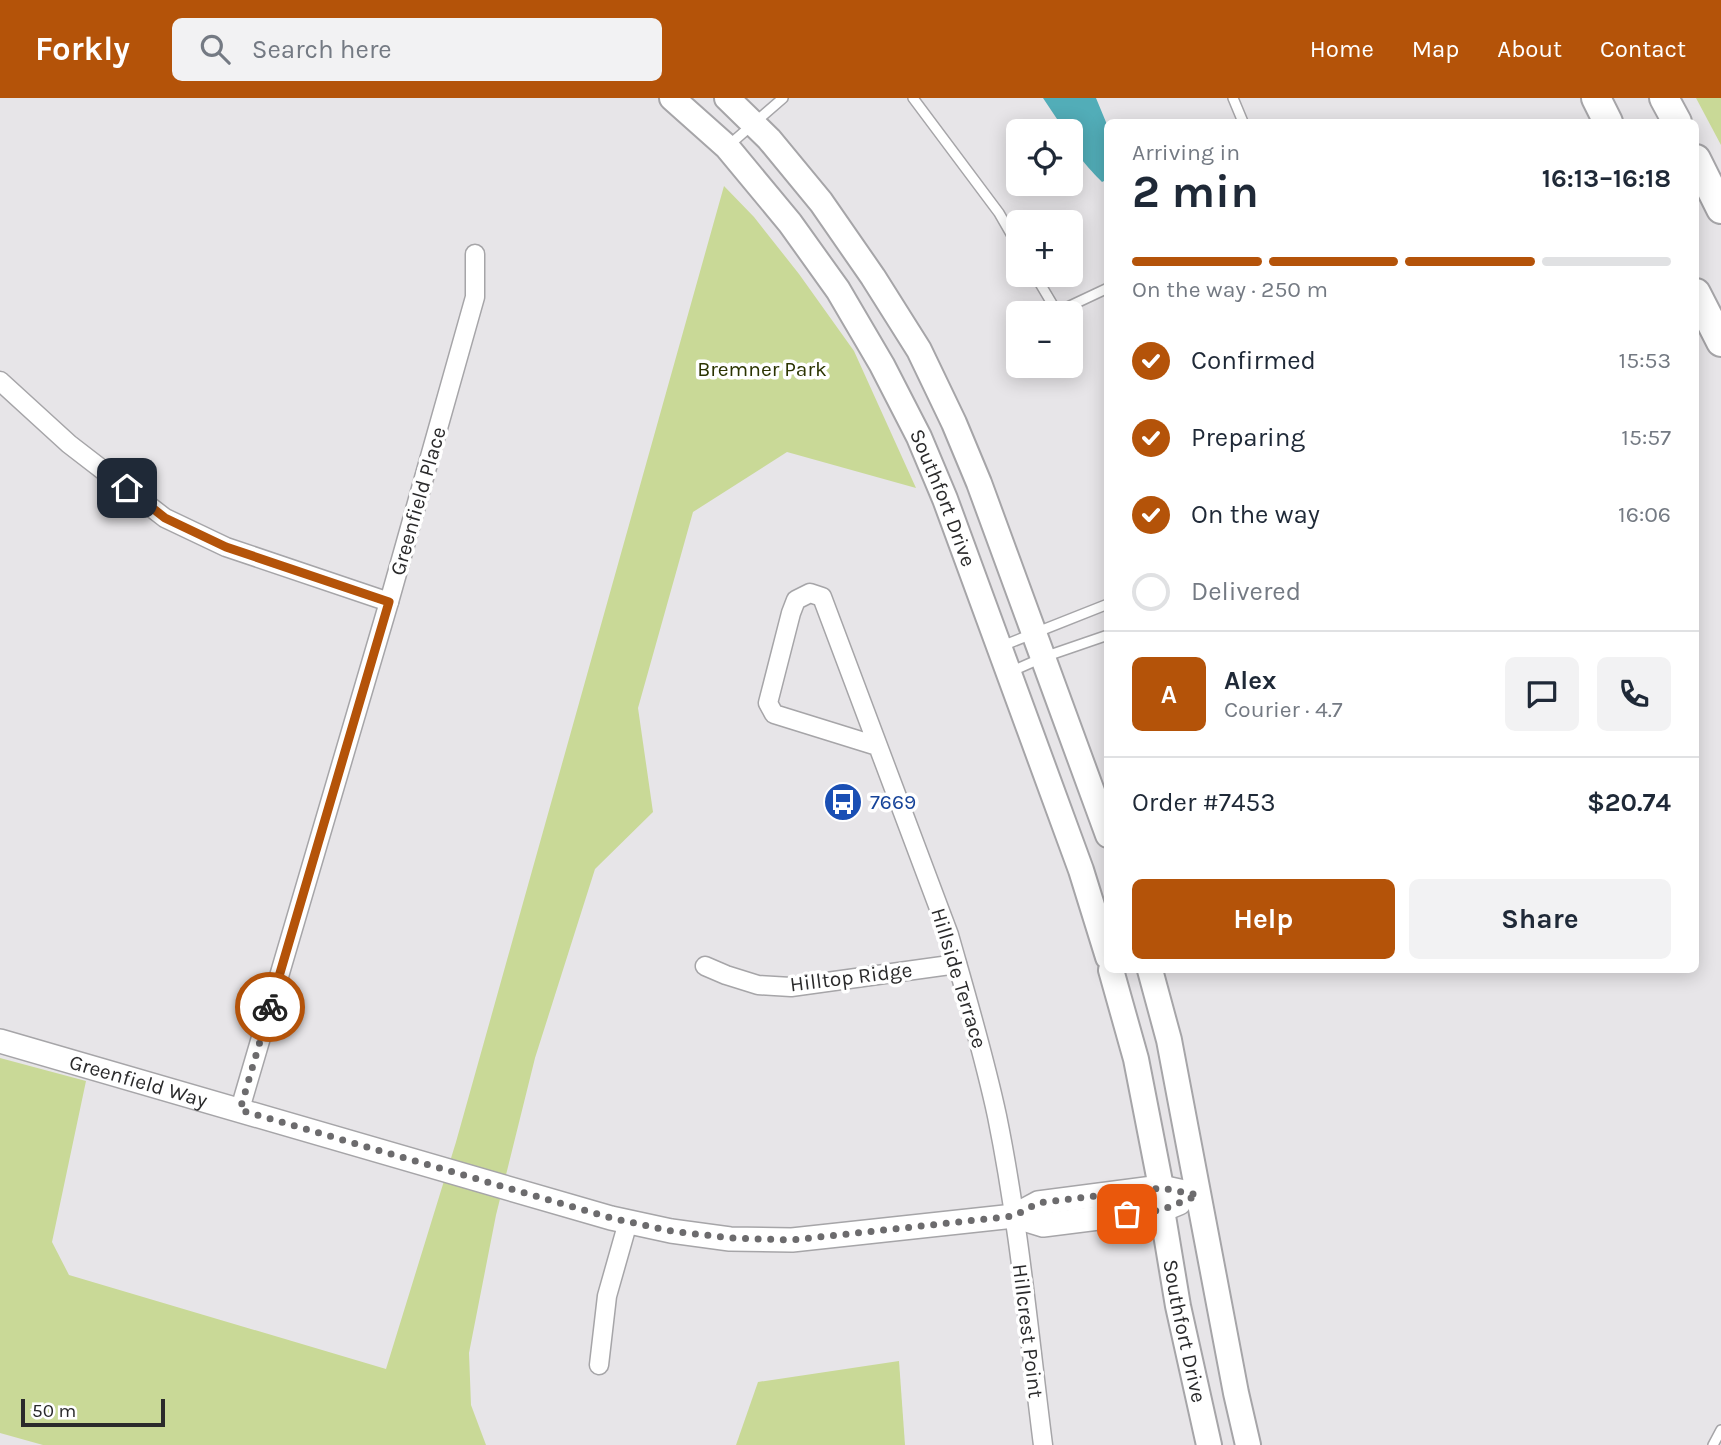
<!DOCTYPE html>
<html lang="en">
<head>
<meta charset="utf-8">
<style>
  :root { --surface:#fff; --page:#f2f2f3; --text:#1f2937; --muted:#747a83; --line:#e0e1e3; --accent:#b45309 }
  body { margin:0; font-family:Karla,sans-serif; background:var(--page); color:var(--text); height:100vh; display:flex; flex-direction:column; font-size:26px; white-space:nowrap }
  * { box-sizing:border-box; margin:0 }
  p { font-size:23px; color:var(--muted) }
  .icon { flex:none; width:38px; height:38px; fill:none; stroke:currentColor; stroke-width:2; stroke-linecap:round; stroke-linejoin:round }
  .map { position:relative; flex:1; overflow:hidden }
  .details { position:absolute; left:1104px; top:21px; width:595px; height:854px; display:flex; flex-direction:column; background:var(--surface); border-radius:10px; box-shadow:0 4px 18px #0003 }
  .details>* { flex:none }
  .tools { position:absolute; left:1006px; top:21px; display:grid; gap:14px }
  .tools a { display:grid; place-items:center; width:77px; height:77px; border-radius:10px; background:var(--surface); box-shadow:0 4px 18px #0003; font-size:35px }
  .scale { position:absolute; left:21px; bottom:18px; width:144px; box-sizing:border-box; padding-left:7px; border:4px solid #2a2a2b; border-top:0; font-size:19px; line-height:24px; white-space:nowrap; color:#2a2a2b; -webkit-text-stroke:5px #fff; paint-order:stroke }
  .pin { position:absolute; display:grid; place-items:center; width:60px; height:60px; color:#fff; margin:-30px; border-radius:14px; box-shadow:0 4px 10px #0006 }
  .courier { position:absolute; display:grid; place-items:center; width:70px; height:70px; margin:-35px; border:5px solid #b45309; border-radius:50%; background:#fff; color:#222; box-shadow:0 2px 9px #0007 }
  .head em { font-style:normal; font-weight:700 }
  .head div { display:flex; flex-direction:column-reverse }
  .head { display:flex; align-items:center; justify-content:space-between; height:119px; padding:0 28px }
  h1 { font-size:46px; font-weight:700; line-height:52px }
  .bar { display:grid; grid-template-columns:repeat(4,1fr); gap:10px 7px; align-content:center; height:84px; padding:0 28px }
  .bar i { height:9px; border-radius:5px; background:var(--line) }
  .bar .active { background:var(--accent) }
  .bar p { grid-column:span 4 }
  .line { display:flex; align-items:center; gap:18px; padding:0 28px; border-top:2px solid var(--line) }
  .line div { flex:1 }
  .round { display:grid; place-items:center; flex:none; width:74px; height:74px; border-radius:10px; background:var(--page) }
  ol { padding:0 28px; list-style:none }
  li { display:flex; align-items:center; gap:21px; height:77px }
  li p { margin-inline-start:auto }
  li .icon { padding:7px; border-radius:50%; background:var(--accent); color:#fff; stroke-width:4 }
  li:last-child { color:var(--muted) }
  li i { width:38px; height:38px; border:4px solid var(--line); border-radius:50% }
  .button { display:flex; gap:14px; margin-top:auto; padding:14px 28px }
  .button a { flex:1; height:80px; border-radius:10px; background:var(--accent); color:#fff; font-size:28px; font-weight:700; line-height:80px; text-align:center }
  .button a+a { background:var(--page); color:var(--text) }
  header { display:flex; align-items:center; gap:42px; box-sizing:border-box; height:98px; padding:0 35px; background:var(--accent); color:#fff }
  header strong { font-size:33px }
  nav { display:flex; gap:38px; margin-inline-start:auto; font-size:24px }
  .search { width:490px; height:63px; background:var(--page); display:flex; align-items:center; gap:18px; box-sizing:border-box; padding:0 24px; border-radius:10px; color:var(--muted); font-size:26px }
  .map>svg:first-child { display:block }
  .green { fill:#c9d997 }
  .water { fill:#52adb8 }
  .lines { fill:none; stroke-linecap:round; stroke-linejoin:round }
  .service-casing { stroke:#a6a5a8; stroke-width:12 }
  .minor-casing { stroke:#a6a5a8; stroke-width:21 }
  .tertiary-casing { stroke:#a6a5a8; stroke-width:26 }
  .secondary-casing { stroke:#a6a5a8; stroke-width:28 }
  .primary-casing { stroke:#a6a5a8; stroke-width:32 }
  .service { stroke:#fff; stroke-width:9 }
  .minor { stroke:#fff; stroke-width:18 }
  .tertiary { stroke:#fff; stroke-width:23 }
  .secondary { stroke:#fff; stroke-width:24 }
  .primary { stroke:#fff; stroke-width:28 }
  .done { stroke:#6c6b6d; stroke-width:7; stroke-dasharray:0 12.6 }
  .route { stroke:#b45309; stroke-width:9 }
  .labels { text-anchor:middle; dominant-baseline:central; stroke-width:7; stroke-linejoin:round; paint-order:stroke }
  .park-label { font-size:21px; fill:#2b3401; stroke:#fff }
  .street-label { font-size:21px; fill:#2a2a2b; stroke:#fff }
  .transit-label { font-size:21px; fill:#164399; stroke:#fff; text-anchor:start }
</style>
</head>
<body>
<header>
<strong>Forkly</strong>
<div class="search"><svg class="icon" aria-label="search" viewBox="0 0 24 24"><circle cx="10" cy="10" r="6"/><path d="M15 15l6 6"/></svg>Search here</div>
<nav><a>Home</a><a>Map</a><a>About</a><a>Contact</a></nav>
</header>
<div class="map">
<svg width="1721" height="1347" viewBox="0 0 1721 1347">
  <rect width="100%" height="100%" fill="#e7e5e8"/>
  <g class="green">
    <path d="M1696,0H1721V47Z"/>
    <path d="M724,88L754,119L799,176L854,253L916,390L787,354L693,414L638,610L653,714L595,771L535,960L496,1117L469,1255L471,1307L486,1347H43L0,1335V960L86,983L52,1144L69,1177L386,1271L456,1044Z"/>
    <path d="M899,1263L905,1347H736L758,1284Z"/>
  </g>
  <path class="water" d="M1043,0H1096L1108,29V81L1102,84C1089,70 1071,54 1071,33H1065Z"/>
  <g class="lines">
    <defs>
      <g id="service">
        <path d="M913,0L999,115L1018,148"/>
        <path d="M1233,0L1243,24"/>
        <path d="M728,48L783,0"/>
        <path d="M1035,177L1057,214L1108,190"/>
        <path d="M1002,548L1108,506"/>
        <path d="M1010,574L1044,559L1108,537"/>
        <path d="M1713,1347L1721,1332"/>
      </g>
      <g id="minor">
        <path d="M0,283L69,346L165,420L226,449L389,504"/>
        <path d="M877,648L774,616L768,605L791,515L796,502L810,495L822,499L949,837C966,897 984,957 997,1018C1019,1126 1029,1237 1043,1347"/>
        <path d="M705,868L726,877L758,887L791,889L957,866"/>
        <path d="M240,1011L389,504L475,199V156"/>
        <path d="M599,1267L607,1198L628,1124"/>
      </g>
      <g id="tertiary">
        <path id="s1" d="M0,943L611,1120L671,1133L730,1141L792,1142L1014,1118L1038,1105L1161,1089L1198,1097"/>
        <path d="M1014,1118L1043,1127L1162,1112L1179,1105"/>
      </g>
      <g id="secondary">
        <path id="s2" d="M672,0L727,49L790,125L838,192L882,267L919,339L945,401L1081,772L1108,859"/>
        <path d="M727,0L769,41L821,104L873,179L919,252L954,325L979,385L1108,737"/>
        <path id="s3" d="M1111,872L1136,961L1161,1089L1162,1112L1178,1208L1209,1347"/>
        <path d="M1150,872L1169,942L1236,1295L1248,1347"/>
      </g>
      <g id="primary">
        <path d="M1596,0L1608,24"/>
        <path d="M1664,0L1677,24"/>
        <path d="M1696,61L1721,111"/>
        <path d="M1696,195L1721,244"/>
      </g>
    </defs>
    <use href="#service" class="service-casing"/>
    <use href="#minor" class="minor-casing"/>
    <use href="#tertiary" class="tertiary-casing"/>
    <use href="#secondary" class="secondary-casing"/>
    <use href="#primary" class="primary-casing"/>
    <use href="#service" class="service"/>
    <use href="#minor" class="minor"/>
    <use href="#tertiary" class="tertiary"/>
    <use href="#secondary" class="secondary"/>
    <use href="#primary" class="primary"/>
  </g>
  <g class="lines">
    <path class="done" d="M270,909L240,1012L611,1120L671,1133L730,1140L792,1142L1014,1118L1038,1105L1161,1090L1198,1097L1162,1112L1127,1116"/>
    <path class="route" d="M127,390L165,420L226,449L389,504L270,909"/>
  </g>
  <defs>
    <symbol id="bus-disc" viewBox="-11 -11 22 22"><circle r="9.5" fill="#1a4fb4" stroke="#fff"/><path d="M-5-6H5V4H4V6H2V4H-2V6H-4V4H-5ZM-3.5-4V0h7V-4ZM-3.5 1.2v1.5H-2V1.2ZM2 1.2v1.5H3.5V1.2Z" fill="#fff"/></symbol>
  </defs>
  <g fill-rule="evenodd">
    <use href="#bus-disc" x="821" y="682" width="44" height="44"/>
  </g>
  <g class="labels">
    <g class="park-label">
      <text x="762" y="271">Bremner Park</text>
    </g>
    <g class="street-label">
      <text stroke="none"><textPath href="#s2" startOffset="488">Southfort Drive</textPath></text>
      <text transform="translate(418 403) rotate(-74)">Greenfield Place</text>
      <text transform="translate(851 879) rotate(-7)">Hilltop Ridge</text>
      <text transform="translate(959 880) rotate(73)">Hillside Terrace</text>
      <text stroke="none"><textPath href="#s1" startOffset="144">Greenfield Way</textPath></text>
      <text transform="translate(1028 1233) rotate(83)">Hillcrest Point</text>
      <text stroke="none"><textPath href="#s3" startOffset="369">Southfort Drive</textPath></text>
    </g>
    <g class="transit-label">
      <text x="870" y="704">7669</text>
    </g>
  </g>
</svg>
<div class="tools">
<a><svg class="icon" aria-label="locate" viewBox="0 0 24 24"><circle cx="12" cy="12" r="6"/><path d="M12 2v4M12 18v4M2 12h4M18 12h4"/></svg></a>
<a>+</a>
<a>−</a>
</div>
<div class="scale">50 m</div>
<div class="pin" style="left:1127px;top:1116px;background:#ea580c"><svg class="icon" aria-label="bag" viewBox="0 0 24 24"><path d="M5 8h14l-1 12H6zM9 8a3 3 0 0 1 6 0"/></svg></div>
<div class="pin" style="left:127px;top:390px;background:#1f2937"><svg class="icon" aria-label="home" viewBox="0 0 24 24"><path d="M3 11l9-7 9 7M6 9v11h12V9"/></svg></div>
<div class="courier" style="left:270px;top:909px"><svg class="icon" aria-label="bike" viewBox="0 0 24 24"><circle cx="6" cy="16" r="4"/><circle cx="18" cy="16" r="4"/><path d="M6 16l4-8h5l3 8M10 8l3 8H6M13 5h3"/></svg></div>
<section class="details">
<div class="head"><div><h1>2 min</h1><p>Arriving in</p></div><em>16:13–16:18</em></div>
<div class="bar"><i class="active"></i><i class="active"></i><i class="active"></i><i></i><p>On the way · 250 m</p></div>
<ol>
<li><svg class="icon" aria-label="check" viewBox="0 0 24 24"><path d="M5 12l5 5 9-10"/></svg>Confirmed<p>15:53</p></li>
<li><svg class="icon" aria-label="check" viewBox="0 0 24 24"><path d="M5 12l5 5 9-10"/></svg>Preparing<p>15:57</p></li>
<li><svg class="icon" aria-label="check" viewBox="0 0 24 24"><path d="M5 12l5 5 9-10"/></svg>On the way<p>16:06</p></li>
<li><i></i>Delivered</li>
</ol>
<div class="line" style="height:126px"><b class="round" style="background:var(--accent);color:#fff">A</b><div><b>Alex</b><p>Courier · 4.7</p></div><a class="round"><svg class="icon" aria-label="chat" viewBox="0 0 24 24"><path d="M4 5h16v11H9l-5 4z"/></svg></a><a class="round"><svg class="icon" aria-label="phone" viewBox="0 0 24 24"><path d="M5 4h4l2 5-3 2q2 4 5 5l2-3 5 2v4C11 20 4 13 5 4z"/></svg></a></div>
<div class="line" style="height:91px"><div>Order #7453</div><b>$20.74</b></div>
<div class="button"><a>Help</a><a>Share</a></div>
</section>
</div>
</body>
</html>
